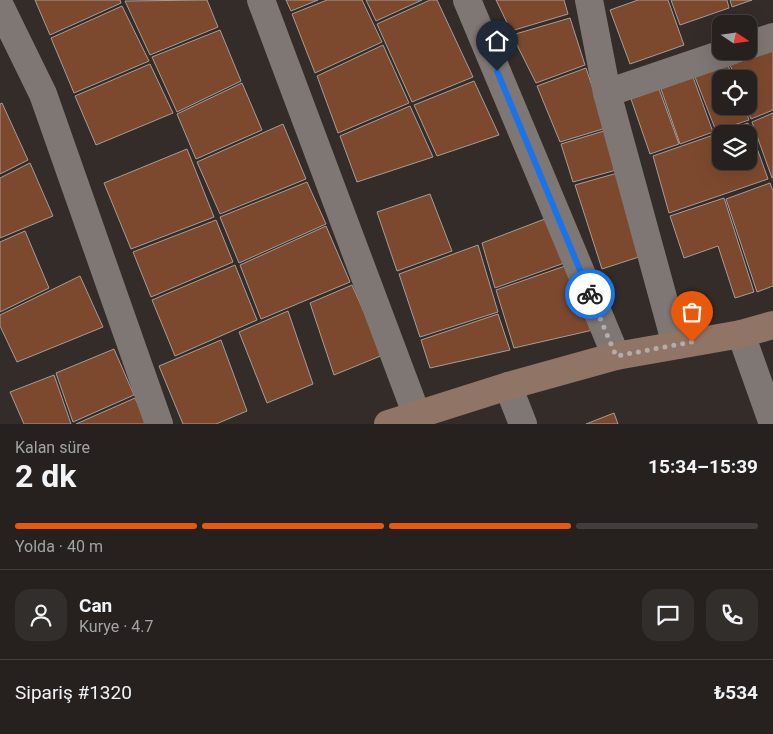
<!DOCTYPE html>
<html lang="tr">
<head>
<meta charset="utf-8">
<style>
  :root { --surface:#26211f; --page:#322e2c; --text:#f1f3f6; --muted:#a4a3a4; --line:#423e3d; --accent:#ea580c }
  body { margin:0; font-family:Roboto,sans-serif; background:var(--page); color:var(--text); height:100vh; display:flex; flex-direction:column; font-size:19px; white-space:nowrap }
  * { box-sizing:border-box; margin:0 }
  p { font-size:16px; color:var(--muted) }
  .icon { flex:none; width:28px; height:28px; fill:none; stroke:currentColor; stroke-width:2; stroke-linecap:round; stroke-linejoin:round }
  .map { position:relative; height:424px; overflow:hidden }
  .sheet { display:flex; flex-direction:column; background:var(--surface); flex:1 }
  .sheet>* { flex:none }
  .needle { width:32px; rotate:103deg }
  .fabs { position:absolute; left:712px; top:15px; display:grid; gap:10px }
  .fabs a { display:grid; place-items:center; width:45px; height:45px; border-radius:10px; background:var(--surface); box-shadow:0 5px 20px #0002,0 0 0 1px var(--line); font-size:25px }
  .pin { position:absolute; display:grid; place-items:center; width:42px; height:42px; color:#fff; margin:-51px -21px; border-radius:50% 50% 50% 0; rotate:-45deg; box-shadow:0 0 5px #0007 }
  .pin .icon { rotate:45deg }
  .courier { position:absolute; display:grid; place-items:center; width:50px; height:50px; margin:-25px; border:4px solid #1a73e8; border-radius:50%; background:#fff; color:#222; box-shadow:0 1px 6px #0007 }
  .summary em { font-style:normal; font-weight:700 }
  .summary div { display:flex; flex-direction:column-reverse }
  .summary { display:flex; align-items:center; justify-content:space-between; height:85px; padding:0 15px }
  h1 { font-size:32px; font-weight:700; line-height:38px }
  .bar { display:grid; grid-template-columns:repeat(4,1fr); gap:8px 5px; align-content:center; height:60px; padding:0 15px }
  .bar i { height:6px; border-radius:4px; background:var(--line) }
  .bar .current { background:var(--accent) }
  .bar p { grid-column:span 4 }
  .line { display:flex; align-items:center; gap:12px; padding:0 15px; border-top:1px solid var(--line) }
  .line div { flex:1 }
  .round { display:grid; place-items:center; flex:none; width:52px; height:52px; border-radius:15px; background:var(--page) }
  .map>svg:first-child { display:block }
  .building { fill:#7d492e; stroke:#a59d99; fill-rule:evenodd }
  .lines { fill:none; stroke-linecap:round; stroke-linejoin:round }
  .minor { stroke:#7f7773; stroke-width:28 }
  .secondary { stroke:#907466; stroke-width:28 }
  .done { stroke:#b2adab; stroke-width:5; stroke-dasharray:0 9 }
  .route { stroke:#1a73e8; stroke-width:6 }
</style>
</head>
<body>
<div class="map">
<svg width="773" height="424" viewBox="0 0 773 424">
  <rect width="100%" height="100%" fill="#332c29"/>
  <g class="building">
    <path d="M35,0H120L121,3L50,35Z"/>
    <path d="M207,0L218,27L150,55L125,1Z"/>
    <path d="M286,0H318L291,11Z"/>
    <path d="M327,0H362L382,42L315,73L292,14Z"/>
    <path d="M366,0H422L376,21Z"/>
    <path d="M430,0H437L473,77L412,102L377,24Z"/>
    <path d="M496,0H564L568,14L511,31Z"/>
    <path d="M638,0H668L684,45L630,64L610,10Z"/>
    <path d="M671,0H727L729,8L680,25Z"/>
    <path d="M730,0H752L732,7Z"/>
    <path d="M122,6L149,61L74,93L51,38Z"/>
    <path d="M570,18L585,65L536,83L512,35Z"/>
    <path d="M220,30L241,81L177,112L152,57Z"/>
    <path d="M383,45L409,103L338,133L317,76Z"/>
    <path d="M773,50V110L751,119L746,106H749V79H736L730,65Z"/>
    <path d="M150,64L173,113L96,145L75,96Z"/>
    <path d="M728,65L733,79H721V106H744L749,120L716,131L695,77Z"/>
    <path d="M586,68L606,128L560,142L537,86Z"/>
    <path d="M693,77L713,132L680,144L661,89Z"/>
    <path d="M474,81L499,135L437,156L414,105Z"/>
    <path d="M242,83L262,130L196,159L177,114Z"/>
    <path d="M659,89L679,144L650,154L631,99Z"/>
    <path d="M2,103L28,160L0,174V104Z"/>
    <path d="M410,106L433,157L357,182L340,136Z"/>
    <path d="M773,113V178H772L752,122Z"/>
    <path d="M748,123L768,179L669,213L653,156ZM721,134H749V161H721Z"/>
    <path d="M283,124L306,179L220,214L197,162Z"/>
    <path d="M607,130L620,169L573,182L561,144Z"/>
    <path d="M187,149L214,217L131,249L104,183Z"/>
    <path d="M30,163L53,216L0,238V178Z"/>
    <path d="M621,172L648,254L602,269L575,185Z"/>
    <path d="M307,182L326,224L239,263L220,217Z"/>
    <path d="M770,183L773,191V286L757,292L726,199Z"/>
    <path d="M430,194L452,251L397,271L377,212Z"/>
    <path d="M724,198L754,292L735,298L718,246L684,258L670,216Z"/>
    <path d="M550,217L567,262L495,288L482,243Z"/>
    <path d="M216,220L233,262L151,297L133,252Z"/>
    <path d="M326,226L350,282L261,319L240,265Z"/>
    <path d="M25,231L49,288L0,312V242Z"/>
    <path d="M478,245L498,312L420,337L399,274Z"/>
    <path d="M235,265L257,320L175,356L152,300Z"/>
    <path d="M568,265L593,330L514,348L496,290Z"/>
    <path d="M80,276L103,327L17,362L0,326V315Z"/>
    <path d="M352,285L383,355L334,375L310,303Z"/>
    <path d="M288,311L313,384L267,403L239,332Z"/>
    <path d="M498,314L510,350L430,368L421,340Z"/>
    <path d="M221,340L247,411L216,424H183L159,366Z"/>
    <path d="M114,349L134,395L73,422L56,373Z"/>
    <path d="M54,375L71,424H24L10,392Z"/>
    <path d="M135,398L147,424H76Z"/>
    <path d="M614,413L618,424H586Z"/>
  </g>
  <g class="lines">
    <g class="minor">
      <path d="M261,0L416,413"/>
      <path d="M467,0L616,356"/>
      <path d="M589,0L607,93L676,345"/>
      <path d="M0,6L43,94L159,424"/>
      <path d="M749,45L773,37"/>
      <path d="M607,93L731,51"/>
      <path d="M741,334L773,424"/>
      <path d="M508,386L523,424"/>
    </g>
    <path class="secondary" d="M388,424L508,386L616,356L741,334L773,325"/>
  </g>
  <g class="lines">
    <path class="done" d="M590,294L616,356L692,342"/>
    <path class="route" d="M497,71L590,294"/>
  </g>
</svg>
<div class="fabs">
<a><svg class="needle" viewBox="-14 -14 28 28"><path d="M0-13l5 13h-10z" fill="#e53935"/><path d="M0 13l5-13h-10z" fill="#a4a3a4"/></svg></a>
<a><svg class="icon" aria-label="locate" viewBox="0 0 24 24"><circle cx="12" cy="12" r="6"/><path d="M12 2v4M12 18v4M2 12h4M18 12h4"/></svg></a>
<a><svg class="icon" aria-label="layers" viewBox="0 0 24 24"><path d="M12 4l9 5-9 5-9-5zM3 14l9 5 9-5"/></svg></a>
</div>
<div class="pin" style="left:692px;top:342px;background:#ea580c"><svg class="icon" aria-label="bag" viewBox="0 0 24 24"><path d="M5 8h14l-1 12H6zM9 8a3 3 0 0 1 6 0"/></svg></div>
<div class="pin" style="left:497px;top:71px;background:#1f2937"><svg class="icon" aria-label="home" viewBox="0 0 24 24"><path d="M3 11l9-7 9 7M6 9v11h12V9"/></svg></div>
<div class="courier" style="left:590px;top:294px"><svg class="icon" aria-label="bike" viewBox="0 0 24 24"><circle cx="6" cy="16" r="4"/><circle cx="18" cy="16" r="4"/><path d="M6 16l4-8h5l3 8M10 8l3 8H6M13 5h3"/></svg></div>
</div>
<section class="sheet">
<div class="summary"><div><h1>2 dk</h1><p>Kalan süre</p></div><em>15:34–15:39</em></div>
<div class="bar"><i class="current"></i><i class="current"></i><i class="current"></i><i></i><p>Yolda · 40 m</p></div>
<div class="line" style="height:90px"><a class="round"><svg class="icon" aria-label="person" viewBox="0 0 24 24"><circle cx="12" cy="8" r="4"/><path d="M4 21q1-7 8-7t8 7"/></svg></a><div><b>Can</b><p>Kurye · 4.7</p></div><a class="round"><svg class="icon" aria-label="chat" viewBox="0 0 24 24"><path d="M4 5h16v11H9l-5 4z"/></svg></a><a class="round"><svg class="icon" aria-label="phone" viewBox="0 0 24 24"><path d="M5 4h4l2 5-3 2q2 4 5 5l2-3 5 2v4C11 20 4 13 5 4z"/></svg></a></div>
<div class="line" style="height:65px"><div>Sipariş #1320</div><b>₺534</b></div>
</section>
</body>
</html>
